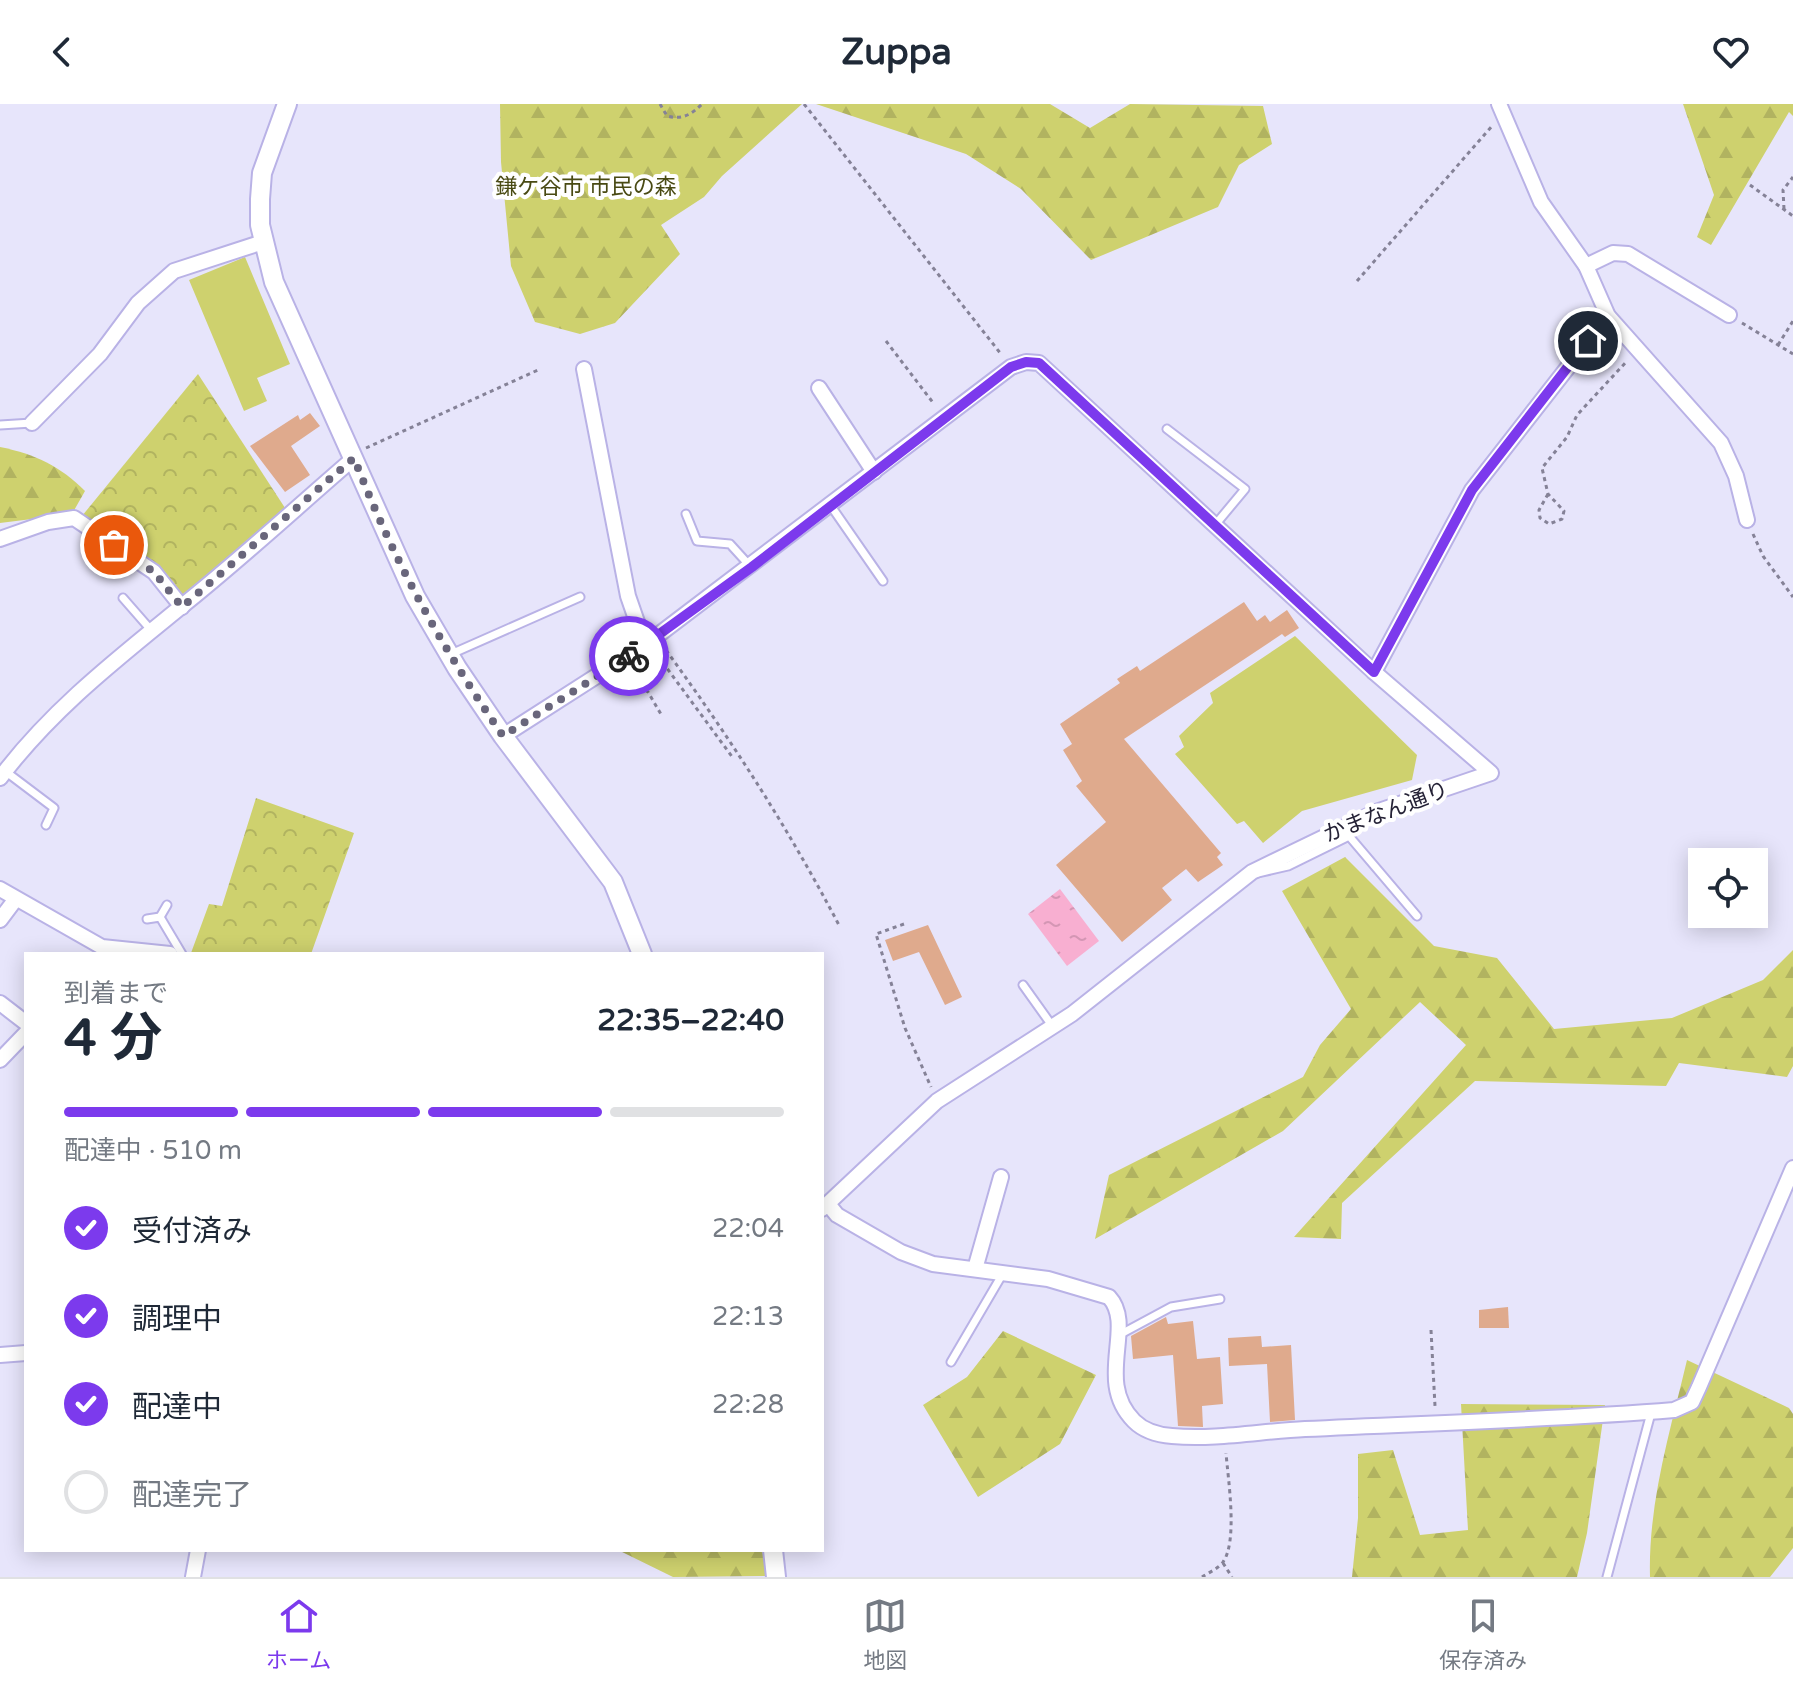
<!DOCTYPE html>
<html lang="ja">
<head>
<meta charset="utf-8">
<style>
  :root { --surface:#fff; --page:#f2f2f3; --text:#1f2937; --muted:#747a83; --line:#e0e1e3; --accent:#7c3aed }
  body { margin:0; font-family:"Varela Round","Noto Sans JP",sans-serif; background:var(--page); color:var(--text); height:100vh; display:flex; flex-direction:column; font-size:30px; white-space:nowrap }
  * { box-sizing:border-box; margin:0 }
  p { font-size:26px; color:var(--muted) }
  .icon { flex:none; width:44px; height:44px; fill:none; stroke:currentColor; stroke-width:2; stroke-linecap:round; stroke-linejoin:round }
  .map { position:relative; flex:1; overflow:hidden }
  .panel { position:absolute; left:24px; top:848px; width:800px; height:600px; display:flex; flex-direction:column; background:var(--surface); border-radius:0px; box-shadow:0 4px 20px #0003 }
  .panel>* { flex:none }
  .tools { position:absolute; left:1688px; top:744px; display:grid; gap:16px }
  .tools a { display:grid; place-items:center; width:80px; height:80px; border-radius:0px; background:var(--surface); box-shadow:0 4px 20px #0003; font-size:40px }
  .pin { position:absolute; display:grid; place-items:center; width:68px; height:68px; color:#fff; margin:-34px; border:4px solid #fff; border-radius:50%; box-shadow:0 2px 8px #0007 }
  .courier { position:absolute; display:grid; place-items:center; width:80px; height:80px; margin:-40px; border:6px solid #7c3aed; border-radius:50%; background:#fff; color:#222; box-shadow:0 2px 10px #0007 }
  .summary em { font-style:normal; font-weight:700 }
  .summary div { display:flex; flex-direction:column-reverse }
  .summary { display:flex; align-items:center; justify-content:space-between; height:136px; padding:0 40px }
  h1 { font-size:52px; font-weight:700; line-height:60px }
  .bar { display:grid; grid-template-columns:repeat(4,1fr); gap:12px 8px; align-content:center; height:96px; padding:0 40px }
  .bar i { height:10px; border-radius:6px; background:var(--line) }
  .bar .on { background:var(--accent) }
  .bar p { grid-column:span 4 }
  ol { padding:0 40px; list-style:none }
  li { display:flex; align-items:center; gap:24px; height:88px }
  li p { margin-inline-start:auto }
  li .icon { padding:8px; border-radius:50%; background:var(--accent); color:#fff; stroke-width:4 }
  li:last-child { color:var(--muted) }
  li i { width:44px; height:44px; border:4px solid var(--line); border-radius:50% }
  header { display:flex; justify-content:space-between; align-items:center; height:104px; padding:0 40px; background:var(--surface); font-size:36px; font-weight:700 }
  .menu { display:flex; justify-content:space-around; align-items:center; height:112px; border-top:2px solid var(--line); background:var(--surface); font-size:22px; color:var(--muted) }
  .menu a { display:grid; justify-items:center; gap:4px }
  .menu .on { color:var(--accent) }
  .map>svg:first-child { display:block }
  .green { fill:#ced16e }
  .forest { fill:url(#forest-firs) }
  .park { fill:url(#park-crowns) }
  .water { fill:url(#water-ripples) }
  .building { fill:#dfaa8d }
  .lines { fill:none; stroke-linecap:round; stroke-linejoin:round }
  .service-casing { stroke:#b9b2e6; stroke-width:11 }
  .minor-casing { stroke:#b9b2e6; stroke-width:18 }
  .tertiary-casing { stroke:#b9b2e6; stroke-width:22 }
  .path { stroke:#858297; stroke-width:3; stroke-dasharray:4 4; stroke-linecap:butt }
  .service { stroke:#fff; stroke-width:7 }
  .minor { stroke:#fff; stroke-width:14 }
  .tertiary { stroke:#fff; stroke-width:18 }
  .done { stroke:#69667b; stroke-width:8; stroke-dasharray:0 14.4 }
  .route { stroke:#7c3aed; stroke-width:10 }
  .labels { text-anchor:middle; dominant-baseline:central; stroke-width:8; stroke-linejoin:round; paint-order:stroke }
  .park-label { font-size:22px; fill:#494a13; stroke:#fff }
  .street-label { font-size:22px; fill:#252236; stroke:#fff }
</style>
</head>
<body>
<header><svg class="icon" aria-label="back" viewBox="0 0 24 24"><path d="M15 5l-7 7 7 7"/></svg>Zuppa<svg class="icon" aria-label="heart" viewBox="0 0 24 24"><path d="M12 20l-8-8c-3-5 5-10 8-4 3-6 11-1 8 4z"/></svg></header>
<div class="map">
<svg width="1793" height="1473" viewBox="0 0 1793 1473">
  <defs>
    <pattern id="forest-firs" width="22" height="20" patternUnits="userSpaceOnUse" patternTransform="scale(2)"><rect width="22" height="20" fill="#ced16e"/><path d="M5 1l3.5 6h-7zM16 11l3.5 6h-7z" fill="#b1b360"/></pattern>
    <pattern id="park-crowns" width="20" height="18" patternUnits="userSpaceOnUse" patternTransform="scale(2)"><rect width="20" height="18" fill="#ced16e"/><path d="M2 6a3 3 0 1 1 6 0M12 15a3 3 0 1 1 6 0" fill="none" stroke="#b1b360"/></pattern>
    <pattern id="water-ripples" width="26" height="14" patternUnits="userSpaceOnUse" patternTransform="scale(2)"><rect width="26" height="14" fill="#f8afd1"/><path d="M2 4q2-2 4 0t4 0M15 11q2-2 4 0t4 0" fill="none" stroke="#d496b4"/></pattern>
  </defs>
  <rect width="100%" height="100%" fill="#e7e5fb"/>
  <g class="green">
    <path d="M245,153L290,260L257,274L267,297L244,307L189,176Z"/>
    <path d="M1295,532L1417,651L1412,676L1302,707L1263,739L1244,717L1237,720L1175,650L1184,643L1179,632L1213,599L1210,589Z"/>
  </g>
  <g class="forest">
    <path d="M500,0H802L722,72L704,93L661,121L680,150L615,219L580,230L535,218L511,162L501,58Z"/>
    <path d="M816,0H1050L1090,24L1130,0L1263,2L1272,40L1239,61L1218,103L1091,156L1021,85L966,50Z"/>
    <path d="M1683,0H1793V12L1789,8L1711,141L1697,133L1714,91Z"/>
    <path d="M0,343C35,350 60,362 85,387L72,410L0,419Z"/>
    <path d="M1345,753L1434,842L1497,854L1554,925L1672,914L1763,876L1793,846V962L1787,973L1679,959L1666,982L1475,977L1342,1099L1341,1135L1294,1133L1466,941L1420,898L1283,1027L1095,1135L1109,1071L1303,973L1320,941L1351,905L1282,787Z"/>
    <path d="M1003,1227L1096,1271L1060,1340L978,1393L923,1301L967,1273Z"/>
    <path d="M1687,1256L1789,1304L1793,1310V1444L1770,1473H1650C1648,1399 1670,1328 1687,1256Z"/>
    <path d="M1461,1300L1605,1301L1587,1429L1577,1473H1352L1358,1414V1350L1393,1346L1420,1431L1468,1426Z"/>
    <path d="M618,1446H763L767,1472L673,1473Z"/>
  </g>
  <g class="park">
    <path d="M198,270L287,407L184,495L82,412Z"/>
    <path d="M256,694L354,729L311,850L191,849L209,800L222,802Z"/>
  </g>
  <path class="water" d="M1060,785L1099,837L1067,862L1028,810Z"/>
  <g class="building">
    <path d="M310,309L320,322L291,342L310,371L285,388L250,342L298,311L300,316Z"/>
    <path d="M1244,498L1257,517L1265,511L1270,518L1287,506L1299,524L1285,533L1282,530L1124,635L1221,749L1217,753L1223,761L1198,778L1186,765L1162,784L1172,796L1122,838L1056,761L1106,718L1076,682L1082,677L1063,646L1072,640L1060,620L1120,579L1117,575L1137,562L1140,567Z"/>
    <path d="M928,821L962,893L945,901L919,848L893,857L885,836Z"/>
    <path d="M1508,1203L1509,1224H1479V1206Z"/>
    <path d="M1166,1213L1168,1220L1193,1217L1197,1255L1220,1253L1223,1300L1202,1302L1203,1323L1178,1322L1173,1251L1133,1255L1131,1232Z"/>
    <path d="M1261,1232L1262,1243L1291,1241L1295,1316L1270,1318L1267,1260L1229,1262L1228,1234Z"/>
  </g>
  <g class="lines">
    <defs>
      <g id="service">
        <path d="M0,321L32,319"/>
        <path d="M1167,325L1245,385L1215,421"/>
        <path d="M831,402L883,477"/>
        <path d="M686,410L697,437L730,440L750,462"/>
        <path d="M123,494L151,526"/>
        <path d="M451,550L580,493"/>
        <path d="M5,667L54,704L46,721"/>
        <path d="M1258,769L1288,762L1349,732L1417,812"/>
        <path d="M160,813L167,801"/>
        <path d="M147,815L160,813L182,850"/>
        <path d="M1023,881L1053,923"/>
        <path d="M1119,1231L1171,1203L1220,1195"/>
        <path d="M951,1258L1002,1171"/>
        <path d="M1607,1473L1651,1309"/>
      </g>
      <g id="minor">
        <path d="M1499,0L1541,98L1586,162L1608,212L1721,339L1736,372L1747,416"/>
        <path d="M1586,162L1613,149L1628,150L1729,211"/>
        <path d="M584,265L628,492L645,541"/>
        <path d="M819,284L874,368"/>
        <path d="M32,319L100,250L138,199L174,167L263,138"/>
        <path d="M0,435L48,418L74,414L154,468L182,503"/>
        <path d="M1374,568L1472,386L1608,212"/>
        <path d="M503,632L645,541L1011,263L1026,258L1039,259L1374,568L1491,669L1376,708L1252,768L1072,910L937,997L822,1105"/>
        <path d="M0,674C51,606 117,555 182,502C241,455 297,403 354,354"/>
        <path d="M0,785L102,843L170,850"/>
        <path d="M0,816L15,796"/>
        <path d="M0,899L26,919"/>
        <path d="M0,956L26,929"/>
        <path d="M828,1100L837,1111L901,1148L933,1160L1048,1175L1109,1193C1136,1222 1094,1277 1134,1317C1144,1327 1158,1331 1172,1332C1215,1336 1262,1327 1305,1325C1428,1319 1551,1316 1674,1306L1692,1298L1699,1283L1793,1064"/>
        <path d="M975,1165L1001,1073"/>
        <path d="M0,1251L26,1249"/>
        <path d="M193,1473L198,1446"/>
      </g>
      <g id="tertiary">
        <path d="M287,0L262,69L260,95V121L274,178L415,492L457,564L503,632L613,778L642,850"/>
        <path d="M773,1446L776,1473"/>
      </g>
    </defs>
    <use href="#service" class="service-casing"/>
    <use href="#minor" class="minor-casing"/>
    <use href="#tertiary" class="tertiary-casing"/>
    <g class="path">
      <path d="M660,0L667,12C682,16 691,11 702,0"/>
      <path d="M804,0L1001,250"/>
      <path d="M1750,81L1793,112"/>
      <path d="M1784,105L1783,86L1793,73"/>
      <path d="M1357,177L1492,22"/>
      <path d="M1742,219L1793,250"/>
      <path d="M886,237L934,300"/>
      <path d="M1778,241L1793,217"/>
      <path d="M366,344L538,266"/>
      <path d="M1548,390L1539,406L1540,414L1549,420L1562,415L1564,407L1548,390L1542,364L1567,333L1577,311L1627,257"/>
      <path d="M1753,430L1763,452L1793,493"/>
      <path d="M666,546C732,637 787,722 840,823"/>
      <path d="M658,552L733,654"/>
      <path d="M627,571L648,588L662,612"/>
      <path d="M904,820L876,830L905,924L931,983"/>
      <path d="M1431,1226L1435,1302"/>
      <path d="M1223,1459L1232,1473"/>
      <path d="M1202,1473C1208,1469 1219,1464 1223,1458C1238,1437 1228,1375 1226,1349"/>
    </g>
    <use href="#service" class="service"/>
    <use href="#minor" class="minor"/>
    <use href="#tertiary" class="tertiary"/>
  </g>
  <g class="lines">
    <path class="done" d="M114,441L154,468L182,503L354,354C395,459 439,539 503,632L629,552"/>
    <path class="route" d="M629,552L752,463L1011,263L1026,258L1039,259L1374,568L1472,386L1588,237"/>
  </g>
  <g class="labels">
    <g class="park-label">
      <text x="586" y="83">鎌ケ谷市 市民の森</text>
    </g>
    <g class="street-label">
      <text transform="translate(1386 708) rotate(-21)">かまなん通り</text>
    </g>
  </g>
</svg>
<div class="tools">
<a><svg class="icon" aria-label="locate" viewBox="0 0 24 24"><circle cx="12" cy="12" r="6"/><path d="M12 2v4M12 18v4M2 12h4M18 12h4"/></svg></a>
</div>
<div class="pin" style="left:114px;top:441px;background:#ea580c"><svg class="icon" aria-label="bag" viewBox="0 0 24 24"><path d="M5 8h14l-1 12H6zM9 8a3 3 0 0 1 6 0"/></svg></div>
<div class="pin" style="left:1588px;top:237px;background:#1f2937"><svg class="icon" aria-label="home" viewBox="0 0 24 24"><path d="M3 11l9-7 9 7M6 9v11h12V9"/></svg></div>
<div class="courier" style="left:629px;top:552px"><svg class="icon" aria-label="bike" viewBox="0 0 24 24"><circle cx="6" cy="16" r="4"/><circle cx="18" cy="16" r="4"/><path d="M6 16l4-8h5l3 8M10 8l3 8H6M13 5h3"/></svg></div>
<section class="panel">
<div class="summary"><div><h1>4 分</h1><p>到着まで</p></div><em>22:35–22:40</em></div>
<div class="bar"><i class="on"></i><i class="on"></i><i class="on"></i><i></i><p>配達中 · 510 m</p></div>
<ol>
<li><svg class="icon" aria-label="check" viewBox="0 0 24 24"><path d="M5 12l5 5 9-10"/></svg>受付済み<p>22:04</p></li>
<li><svg class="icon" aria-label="check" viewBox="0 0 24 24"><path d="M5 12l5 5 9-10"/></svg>調理中<p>22:13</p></li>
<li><svg class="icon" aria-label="check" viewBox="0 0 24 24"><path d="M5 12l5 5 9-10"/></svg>配達中<p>22:28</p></li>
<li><i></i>配達完了</li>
</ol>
</section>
</div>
<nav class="menu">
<a class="on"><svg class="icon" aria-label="home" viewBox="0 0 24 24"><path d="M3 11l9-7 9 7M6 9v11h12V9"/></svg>ホーム</a>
<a><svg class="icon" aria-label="map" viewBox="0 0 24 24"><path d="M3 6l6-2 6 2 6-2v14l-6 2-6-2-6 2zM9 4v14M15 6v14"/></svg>地図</a>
<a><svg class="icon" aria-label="saved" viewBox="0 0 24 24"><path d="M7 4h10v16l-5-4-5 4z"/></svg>保存済み</a>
</nav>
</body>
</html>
